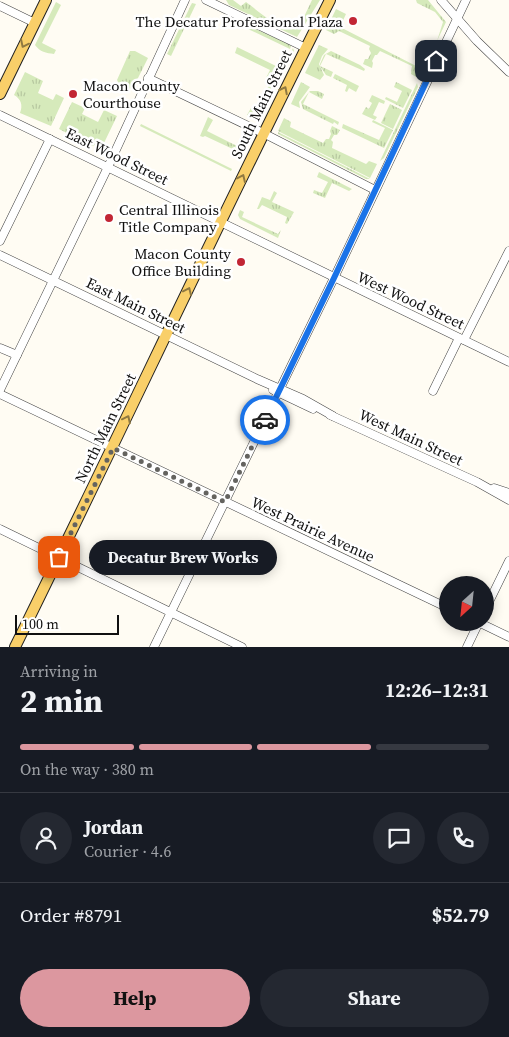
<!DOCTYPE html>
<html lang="en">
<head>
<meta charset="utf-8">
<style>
  :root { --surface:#171b24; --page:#242831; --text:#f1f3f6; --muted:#9ea1a6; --line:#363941; --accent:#dc979f }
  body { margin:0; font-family:"Source Serif 4",serif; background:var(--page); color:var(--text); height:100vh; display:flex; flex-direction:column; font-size:19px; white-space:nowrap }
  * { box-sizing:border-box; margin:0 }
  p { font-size:16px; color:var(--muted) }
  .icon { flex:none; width:28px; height:28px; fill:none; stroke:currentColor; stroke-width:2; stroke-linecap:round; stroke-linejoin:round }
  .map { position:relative; height:647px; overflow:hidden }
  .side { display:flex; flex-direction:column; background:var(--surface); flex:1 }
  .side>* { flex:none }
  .needle { width:32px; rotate:207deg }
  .buttons { position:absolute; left:439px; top:576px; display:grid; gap:10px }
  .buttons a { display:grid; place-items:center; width:55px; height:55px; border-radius:50%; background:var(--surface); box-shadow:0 2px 12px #0003; font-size:25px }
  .scale { position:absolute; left:15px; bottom:12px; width:104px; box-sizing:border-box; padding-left:5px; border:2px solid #101010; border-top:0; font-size:14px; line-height:18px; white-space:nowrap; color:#101010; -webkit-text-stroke:4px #fff; paint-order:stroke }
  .pin { position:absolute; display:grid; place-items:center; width:42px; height:42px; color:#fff; margin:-21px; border-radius:10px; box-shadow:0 2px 8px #0006 }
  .courier { position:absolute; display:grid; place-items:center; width:50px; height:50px; margin:-25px; border:4px solid #1a73e8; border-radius:50%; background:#fff; color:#222; box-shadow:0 1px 6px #0007 }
  .bubble { position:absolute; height:35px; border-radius:18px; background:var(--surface); box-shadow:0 2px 12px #0003; font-size:16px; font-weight:700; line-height:35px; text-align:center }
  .overview em { font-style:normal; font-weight:700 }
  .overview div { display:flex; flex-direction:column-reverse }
  .overview { display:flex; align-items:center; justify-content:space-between; height:85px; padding:0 20px }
  h1 { font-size:32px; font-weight:700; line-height:38px }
  .bar { display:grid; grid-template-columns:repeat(4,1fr); gap:8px 5px; align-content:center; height:60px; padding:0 20px }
  .bar i { height:6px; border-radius:4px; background:var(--line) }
  .bar .active { background:var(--accent) }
  .bar p { grid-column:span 4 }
  .line { display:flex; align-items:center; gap:12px; padding:0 20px; border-top:1px solid var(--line) }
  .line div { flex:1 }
  .round { display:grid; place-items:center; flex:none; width:52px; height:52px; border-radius:26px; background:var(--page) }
  .cta { display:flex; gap:10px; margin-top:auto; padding:10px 20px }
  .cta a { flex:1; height:58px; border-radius:30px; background:var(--accent); color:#111; font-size:20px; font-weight:700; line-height:58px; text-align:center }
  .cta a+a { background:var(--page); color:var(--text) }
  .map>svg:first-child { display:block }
  .grass { fill:url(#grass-tufts) }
  .garden { fill:#d6eabb }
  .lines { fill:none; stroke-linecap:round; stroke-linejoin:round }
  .minor-casing { stroke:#434343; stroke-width:9 }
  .major-casing { stroke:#212121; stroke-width:12 }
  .minor { stroke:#fff; stroke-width:8 }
  .major { stroke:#f9cf69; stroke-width:10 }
  .oneway { stroke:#907941 }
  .done { stroke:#64635f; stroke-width:5; stroke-dasharray:0 9 }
  .route { stroke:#1a73e8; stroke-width:6 }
  .poi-dot { fill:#c22634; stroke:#fff; stroke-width:2 }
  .labels { text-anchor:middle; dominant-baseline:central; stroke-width:5; stroke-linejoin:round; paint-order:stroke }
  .poi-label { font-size:15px; fill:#101010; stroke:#fff; text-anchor:end }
  .street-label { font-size:15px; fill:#101010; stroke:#fff }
</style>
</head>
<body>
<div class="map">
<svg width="509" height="647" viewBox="0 0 509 647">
  <defs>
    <pattern id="grass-tufts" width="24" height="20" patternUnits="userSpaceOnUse" patternTransform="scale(1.25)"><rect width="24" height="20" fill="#d6eabb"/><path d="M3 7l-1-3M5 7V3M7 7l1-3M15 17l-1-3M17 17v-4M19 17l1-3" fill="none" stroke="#b7c8a0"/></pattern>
  </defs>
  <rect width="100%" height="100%" fill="#fffcf3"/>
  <g class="grass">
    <path d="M226,0H233L241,6L246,2C259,11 281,35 296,19L302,21L312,0H320L297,37L229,5Z"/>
    <path d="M416,0H428L446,22L437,41L443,22L435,12L417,3Z"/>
    <path d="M192,3L196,4L171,56L167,54Z"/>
    <path d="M336,9L346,14L340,27L418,67L421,62L423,63L434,47L418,78L411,74L412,66L380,51L377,55H375L372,61L373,63L372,68L363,64L365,59H368L371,53L369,49L370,46L339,31L334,34L326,30Z"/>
    <path d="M251,27L289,44L291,46L290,49L248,29Z"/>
    <path d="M319,45L328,49L322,56L319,64L324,75L320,80L305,73Z"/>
    <path d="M293,48L294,51L260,121L258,120Z"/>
    <path d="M130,51H135L148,58L134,86L131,87L130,89L119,84L117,80Z"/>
    <path d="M331,51L360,65L365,69L364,71L326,54L320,66L333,72L331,77L326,75L320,66V64L324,55Z"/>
    <path d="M25,72L43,81L38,93L53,100L56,94L64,98L51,126L20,113C23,105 21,99 14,95Z"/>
    <path d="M335,74L359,86L356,92L349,88L347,92L345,91L347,85L333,78Z"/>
    <path d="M301,82L310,87L299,102L300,108L291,104Z"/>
    <path d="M396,82L412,90L403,108L385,99L386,97L397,102L402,91L394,87Z"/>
    <path d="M417,83L418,87L384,158L380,161Z"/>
    <path d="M310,91H318L324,94L322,99L309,92L303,104L339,122L338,125L334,122L333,124L303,109L301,102L309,92Z"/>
    <path d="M372,95L385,101L384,104L379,102L373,115L377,117L375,120L362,114L366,107L369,109L372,103L369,101Z"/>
    <path d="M72,102L85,108L82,114L98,122L104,110L117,116L104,143L92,146L59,129Z"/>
    <path d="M390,104L402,110L393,129L381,123Z"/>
    <path d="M208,117L213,120L207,131L239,147L242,142L245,143L238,156L236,154L237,151L205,136L203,137L200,136Z"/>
    <path d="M284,118L291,122L290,127L323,143L326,139H329L331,134L330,131L332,126L340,130L337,135H334L331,140L333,142L332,148L366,164L369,161L377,164L370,178L278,131Z"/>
    <path d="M373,120L393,130L384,148L342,128L343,124L379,140L385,128L372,122Z"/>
    <path d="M278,132L370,179H366L278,134Z"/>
    <path d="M319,172L352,189L349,191L332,183L325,198L313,193L314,190L322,193L328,182L317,177Z"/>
    <path d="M274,191L277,193L272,202L294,212L287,224L285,223L287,217L262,205L259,209H257L262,197L270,200Z"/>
    <path d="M240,210L244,212L242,217L278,234L281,230L278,238L240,219L238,215Z"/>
  </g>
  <g class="garden">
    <path d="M56,2L61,5L42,43L56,50L54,54C46,53 40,52 35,45Z"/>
    <path d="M237,47L276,66L278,61L283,63L256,120L247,115L251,108L257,109L271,81L266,78L270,70L235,53Z"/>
    <path d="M141,124L232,169L231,171L140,126Z"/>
  </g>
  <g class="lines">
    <defs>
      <g id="minor">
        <path d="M206,0L306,48"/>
        <path d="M441,0L477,41L509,72"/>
        <path d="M0,6L35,23"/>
        <path d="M148,78L263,133L375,190"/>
        <path d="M0,115L509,362"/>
        <path d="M0,241L50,139"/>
        <path d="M0,255L257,379L303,399L333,416"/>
        <path d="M464,340L509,251"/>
        <path d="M0,348L17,355"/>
        <path d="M0,390L108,167L185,0"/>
        <path d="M273,390L313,409"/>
        <path d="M433,391L459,338"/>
        <path d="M0,394L448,608"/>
        <path d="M330,415L477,482L509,500"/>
        <path d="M494,488L509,493"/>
        <path d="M0,529L242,647"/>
        <path d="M485,610L509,561"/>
        <path d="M478,622L509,637"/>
        <path d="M154,647L334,278L466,0"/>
        <path d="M467,647L479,622"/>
      </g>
      <g id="major">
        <path d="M0,94L46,0"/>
        <path d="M15,647C121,432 222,214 330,0"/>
      </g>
    </defs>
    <use href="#minor" class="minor-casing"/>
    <use href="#major" class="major-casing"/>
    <use href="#minor" class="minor"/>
    <use href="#major" class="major"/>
  </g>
  <defs><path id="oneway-chevron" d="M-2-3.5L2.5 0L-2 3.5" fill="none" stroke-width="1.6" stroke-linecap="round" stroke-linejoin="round" transform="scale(1.25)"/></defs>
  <g class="oneway">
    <use href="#oneway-chevron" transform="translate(24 44) rotate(116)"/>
    <use href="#oneway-chevron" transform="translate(284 90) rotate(-63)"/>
    <use href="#oneway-chevron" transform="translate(242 178) rotate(-65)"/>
    <use href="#oneway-chevron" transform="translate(188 291) rotate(-65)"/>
    <use href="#oneway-chevron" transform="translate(127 419) rotate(-64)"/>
  </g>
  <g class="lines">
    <path class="done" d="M59,557L113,448L225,502L265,420"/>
    <path class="route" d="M265,420L334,278L436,61"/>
  </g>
  <g class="poi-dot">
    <circle cx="353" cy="21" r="5"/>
    <circle cx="73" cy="94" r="5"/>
    <circle cx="109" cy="218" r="5"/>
    <circle cx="241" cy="262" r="5"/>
  </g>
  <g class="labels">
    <g class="poi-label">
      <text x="343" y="21">The Decatur Professional Plaza</text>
      <text x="83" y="85" text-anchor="start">Macon County<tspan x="83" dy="17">Courthouse</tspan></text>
      <text x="119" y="209" text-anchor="start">Central Illinois<tspan x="119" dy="17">Title Company</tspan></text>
      <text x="231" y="253">Macon County<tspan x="231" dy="17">Office Building</tspan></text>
    </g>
    <g class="street-label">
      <text transform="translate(261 104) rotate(-64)">South Main Street</text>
      <text transform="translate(117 156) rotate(26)">East Wood Street</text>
      <text transform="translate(411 300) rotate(25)">West Wood Street</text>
      <text transform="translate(136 305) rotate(26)">East Main Street</text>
      <text transform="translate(105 428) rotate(-64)">North Main Street</text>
      <text transform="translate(411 437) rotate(25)">West Main Street</text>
      <text transform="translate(313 529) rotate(25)">West Prairie Avenue</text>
    </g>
  </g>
</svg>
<div class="buttons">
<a><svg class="needle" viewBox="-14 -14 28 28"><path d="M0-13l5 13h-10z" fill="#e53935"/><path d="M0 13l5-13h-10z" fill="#9ea1a6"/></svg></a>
</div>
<div class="scale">100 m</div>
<div class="pin" style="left:59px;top:557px;background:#ea580c"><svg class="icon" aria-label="bag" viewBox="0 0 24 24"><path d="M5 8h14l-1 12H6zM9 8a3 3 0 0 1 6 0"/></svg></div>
<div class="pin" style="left:436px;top:61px;background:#1f2937"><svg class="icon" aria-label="home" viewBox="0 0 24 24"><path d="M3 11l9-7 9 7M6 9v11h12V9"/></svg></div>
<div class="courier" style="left:265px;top:420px"><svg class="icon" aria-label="car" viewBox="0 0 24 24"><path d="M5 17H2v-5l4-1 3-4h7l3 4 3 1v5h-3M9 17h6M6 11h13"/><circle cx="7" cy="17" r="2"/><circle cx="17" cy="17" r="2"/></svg></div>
<div class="bubble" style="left:89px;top:540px;width:188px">Decatur Brew Works</div>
</div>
<section class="side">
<div class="overview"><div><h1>2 min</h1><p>Arriving in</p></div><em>12:26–12:31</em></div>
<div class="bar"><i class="active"></i><i class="active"></i><i class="active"></i><i></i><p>On the way · 380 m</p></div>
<div class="line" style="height:90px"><a class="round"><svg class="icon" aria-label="person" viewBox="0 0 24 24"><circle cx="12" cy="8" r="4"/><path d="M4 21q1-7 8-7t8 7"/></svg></a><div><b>Jordan</b><p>Courier · 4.6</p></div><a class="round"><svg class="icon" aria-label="chat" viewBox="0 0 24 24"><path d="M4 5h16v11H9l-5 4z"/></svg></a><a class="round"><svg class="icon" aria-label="phone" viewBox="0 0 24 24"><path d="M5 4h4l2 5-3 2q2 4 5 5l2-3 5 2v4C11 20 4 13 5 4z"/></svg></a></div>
<div class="line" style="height:65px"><div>Order #8791</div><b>$52.79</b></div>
<div class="cta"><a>Help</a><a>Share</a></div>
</section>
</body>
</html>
